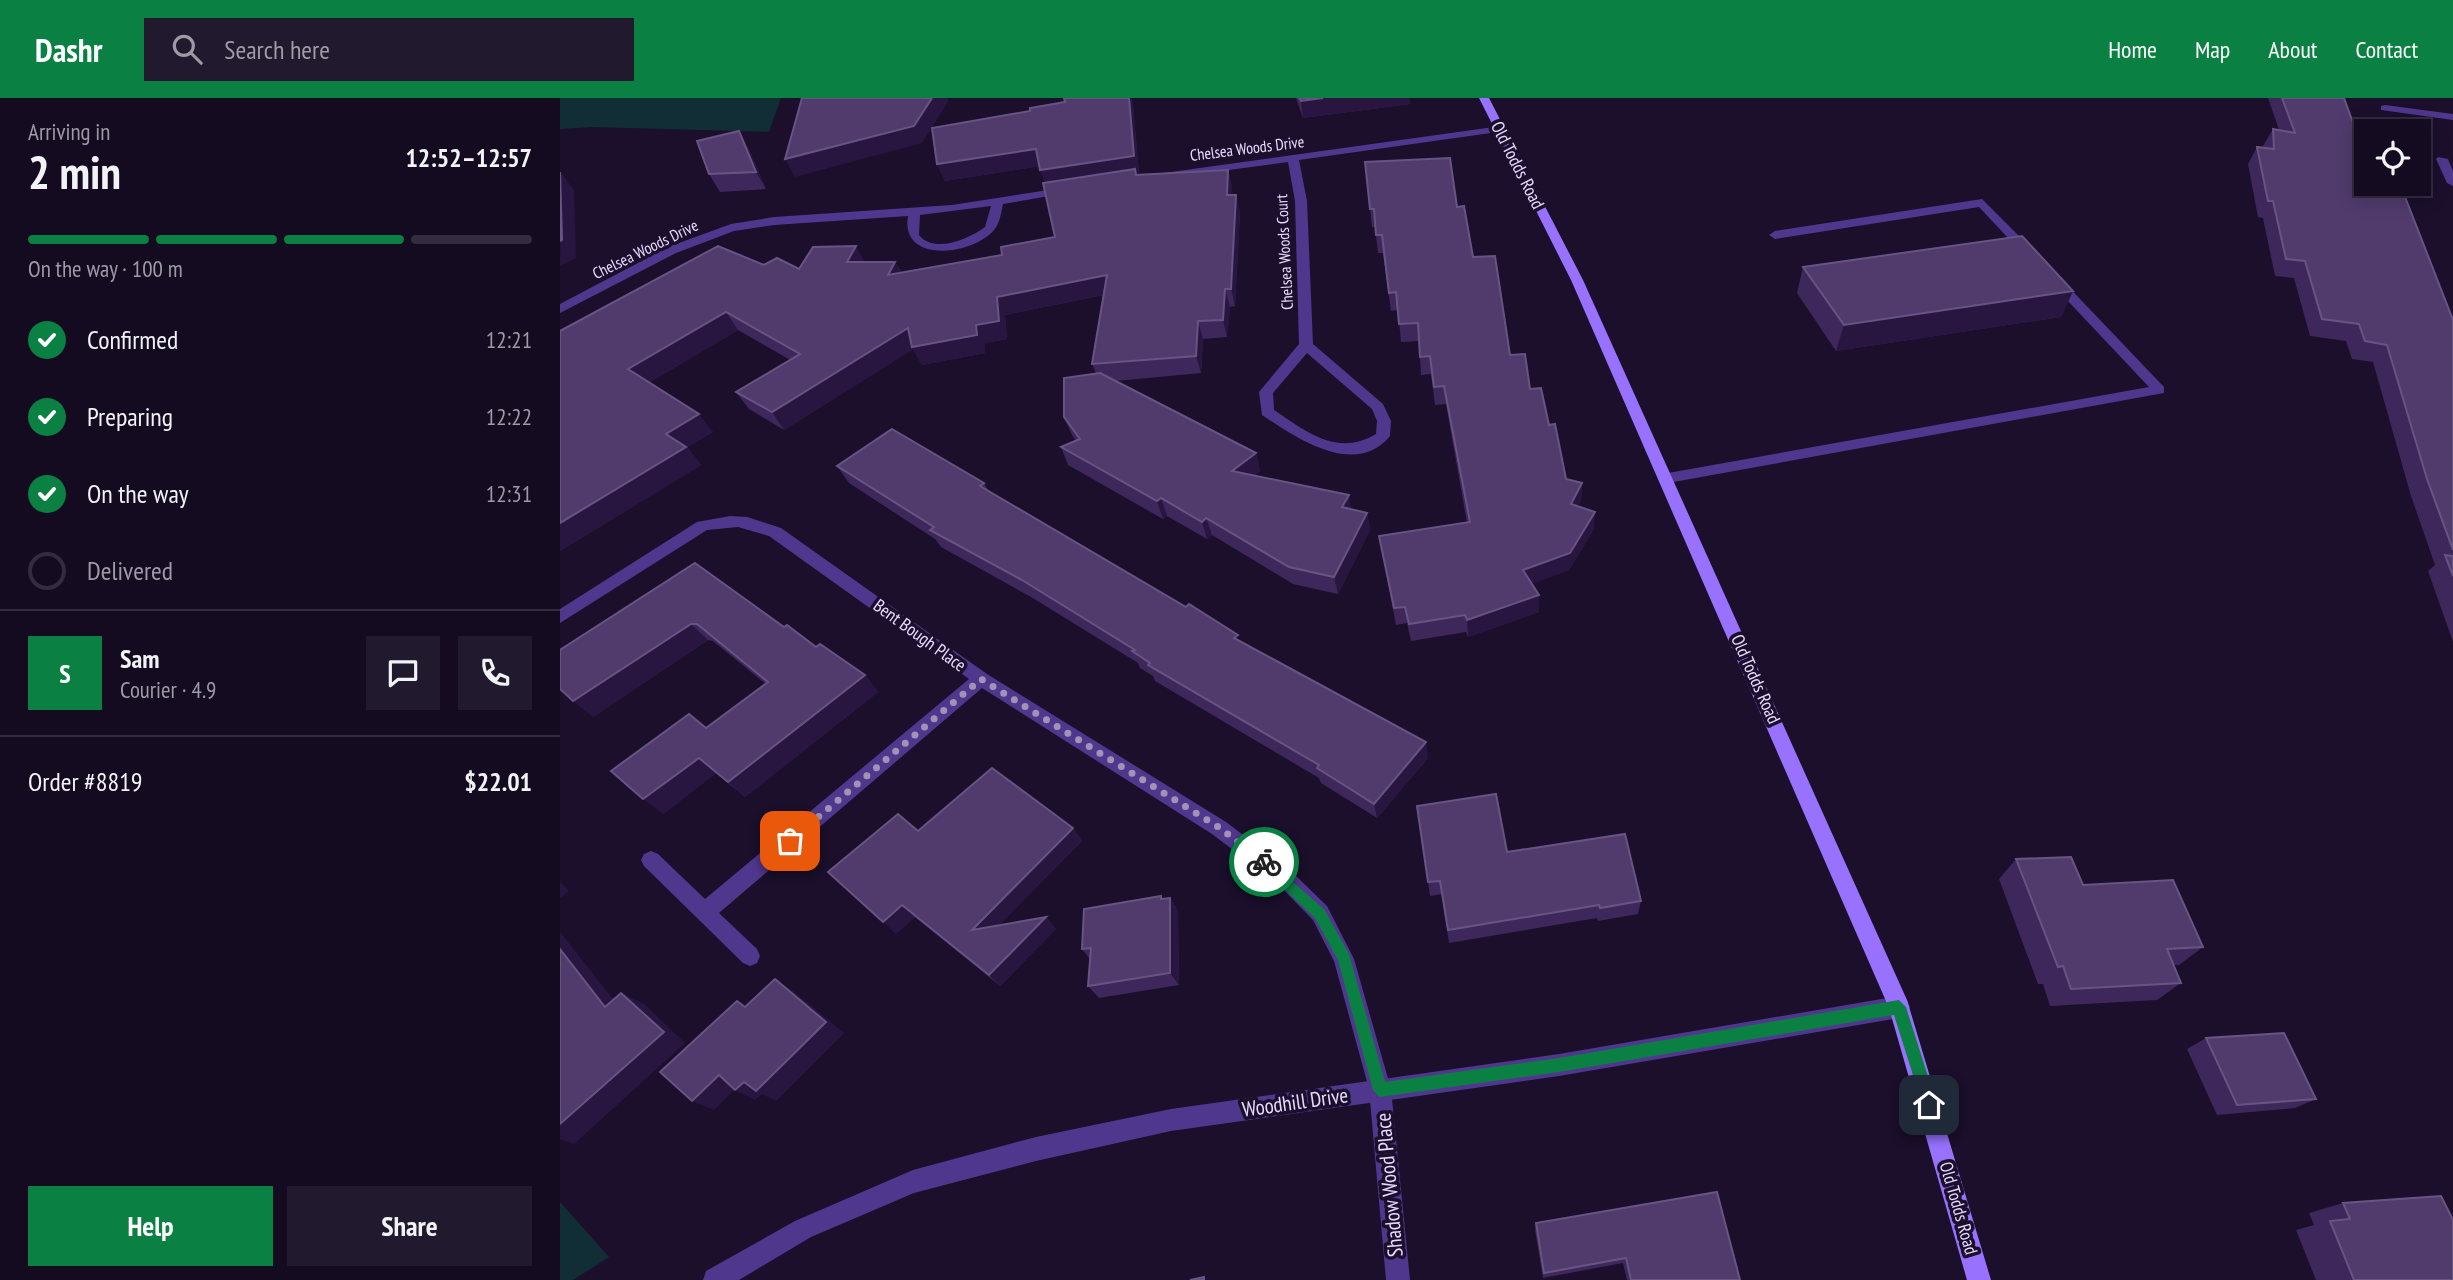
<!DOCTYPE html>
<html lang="en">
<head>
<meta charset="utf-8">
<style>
  :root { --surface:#140b21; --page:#21192e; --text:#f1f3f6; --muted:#9d9ba5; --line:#332b3f; --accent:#0b8043 }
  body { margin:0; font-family:"PT Sans Narrow",sans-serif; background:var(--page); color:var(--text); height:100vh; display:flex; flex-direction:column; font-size:26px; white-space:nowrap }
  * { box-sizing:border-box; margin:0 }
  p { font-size:23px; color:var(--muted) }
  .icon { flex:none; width:38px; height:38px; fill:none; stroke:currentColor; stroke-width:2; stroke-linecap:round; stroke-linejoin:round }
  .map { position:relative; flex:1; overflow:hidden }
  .side { display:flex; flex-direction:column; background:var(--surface); width:560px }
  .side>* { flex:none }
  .controls { position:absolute; left:1794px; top:21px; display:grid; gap:14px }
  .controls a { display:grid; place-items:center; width:77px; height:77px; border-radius:0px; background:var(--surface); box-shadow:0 4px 18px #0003,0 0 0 2px var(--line); font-size:35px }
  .pin { position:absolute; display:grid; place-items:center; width:60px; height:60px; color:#fff; margin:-30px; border-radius:14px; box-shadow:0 4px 10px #0006 }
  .courier { position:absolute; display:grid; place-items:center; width:70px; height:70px; margin:-35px; border:5px solid #0b8043; border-radius:50%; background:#fff; color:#222; box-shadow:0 2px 9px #0007 }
  .summary em { font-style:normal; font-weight:800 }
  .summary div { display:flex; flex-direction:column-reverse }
  .summary { display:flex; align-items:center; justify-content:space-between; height:119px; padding:0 28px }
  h1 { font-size:46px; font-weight:800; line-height:52px }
  .bar { display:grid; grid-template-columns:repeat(4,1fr); gap:10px 7px; align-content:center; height:84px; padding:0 28px }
  .bar i { height:9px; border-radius:5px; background:var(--line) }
  .bar .current { background:var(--accent) }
  .bar p { grid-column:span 4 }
  .line { display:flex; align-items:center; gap:18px; padding:0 28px; border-top:2px solid var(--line) }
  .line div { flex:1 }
  .round { display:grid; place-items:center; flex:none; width:74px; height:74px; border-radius:0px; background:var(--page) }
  ol { padding:0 28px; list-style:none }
  li { display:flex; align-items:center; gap:21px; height:77px }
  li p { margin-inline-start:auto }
  li .icon { padding:7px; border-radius:50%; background:var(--accent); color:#fff; stroke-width:4 }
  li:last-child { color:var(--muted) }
  li i { width:38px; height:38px; border:4px solid var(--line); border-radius:50% }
  .action { display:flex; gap:14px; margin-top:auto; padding:14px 28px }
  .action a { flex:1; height:80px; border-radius:0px; background:var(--accent); color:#fff; font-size:28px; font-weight:800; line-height:80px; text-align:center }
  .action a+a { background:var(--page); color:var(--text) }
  header { display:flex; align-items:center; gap:42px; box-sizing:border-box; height:98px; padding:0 35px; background:var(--accent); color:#fff }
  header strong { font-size:33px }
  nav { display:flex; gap:38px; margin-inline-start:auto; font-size:24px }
  .search { width:490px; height:63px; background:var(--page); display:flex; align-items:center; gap:18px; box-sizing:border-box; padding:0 24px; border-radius:0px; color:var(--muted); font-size:26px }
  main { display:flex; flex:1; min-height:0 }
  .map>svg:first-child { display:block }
  .green { fill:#112e36 }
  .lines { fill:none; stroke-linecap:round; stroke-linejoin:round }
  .service { fill:#50378e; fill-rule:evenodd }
  .minor { fill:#50378e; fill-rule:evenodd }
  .tertiary { fill:#50378e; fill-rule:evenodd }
  .secondary { fill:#9871ff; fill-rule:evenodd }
  .wall { fill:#3e275a }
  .shaded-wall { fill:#281640 }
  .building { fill:#503b6c; stroke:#685483; stroke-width:2 }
  .route { fill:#0b8043 }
  .done { stroke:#a093b5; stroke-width:7; stroke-dasharray:0 12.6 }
  .labels { text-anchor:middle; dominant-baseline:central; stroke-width:7; stroke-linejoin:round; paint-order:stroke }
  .far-street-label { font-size:16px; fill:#e7daff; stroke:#1b0f2c }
  .street-label { font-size:18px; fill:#e7daff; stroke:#1b0f2c }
  .near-street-label { font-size:21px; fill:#e7daff; stroke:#1b0f2c }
</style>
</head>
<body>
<header>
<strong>Dashr</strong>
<div class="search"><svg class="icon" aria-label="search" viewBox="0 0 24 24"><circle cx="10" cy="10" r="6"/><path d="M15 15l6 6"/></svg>Search here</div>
<nav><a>Home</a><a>Map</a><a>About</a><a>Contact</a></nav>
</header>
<main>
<section class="side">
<div class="summary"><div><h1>2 min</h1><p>Arriving in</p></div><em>12:52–12:57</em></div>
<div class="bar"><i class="current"></i><i class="current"></i><i class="current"></i><i></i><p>On the way · 100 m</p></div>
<ol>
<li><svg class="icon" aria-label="check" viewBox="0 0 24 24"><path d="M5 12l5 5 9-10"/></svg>Confirmed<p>12:21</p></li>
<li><svg class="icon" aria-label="check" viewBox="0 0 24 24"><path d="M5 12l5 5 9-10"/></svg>Preparing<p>12:22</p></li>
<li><svg class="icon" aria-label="check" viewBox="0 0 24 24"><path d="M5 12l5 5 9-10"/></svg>On the way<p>12:31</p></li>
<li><i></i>Delivered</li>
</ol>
<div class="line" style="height:126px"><b class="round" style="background:var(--accent);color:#fff">S</b><div><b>Sam</b><p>Courier · 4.9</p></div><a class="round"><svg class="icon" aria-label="chat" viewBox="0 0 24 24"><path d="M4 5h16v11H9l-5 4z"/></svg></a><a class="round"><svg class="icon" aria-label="phone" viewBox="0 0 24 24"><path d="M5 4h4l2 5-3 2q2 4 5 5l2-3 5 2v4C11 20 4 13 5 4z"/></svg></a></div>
<div class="line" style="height:91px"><div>Order #8819</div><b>$22.01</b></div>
<div class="action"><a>Help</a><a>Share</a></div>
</section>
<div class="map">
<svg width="1893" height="1182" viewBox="0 0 1893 1182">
  <rect width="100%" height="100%" fill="#1b0f2c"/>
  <g class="green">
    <path d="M0,0H221L209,34L33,29L0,31Z"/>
    <path d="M0,1104L49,1159L13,1182H0Z"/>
  </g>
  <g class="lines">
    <g class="service">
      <path d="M1825,7L1893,16V22L1821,12V8Z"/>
      <path d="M1422,101L1474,153V159H1466L1419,109L1215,141L1209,137L1215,133Z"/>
      <path d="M1495,178L1499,179L1604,289V295L1108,385L1101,380L1108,375L1589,289L1491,185V179Z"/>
    </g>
    <g class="minor">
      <path d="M941,28L945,29V33L739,62L747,103L753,246L823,306L831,323L830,338C795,381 735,339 702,317L699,294L739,246L735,103L728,64L608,80L604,79V75ZM747,255L812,311L817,323L816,336C777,359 747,334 714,312L713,295Z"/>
      <path d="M1878,59L1888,61L1893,73V88L1887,85L1876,61Z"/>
      <path d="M508,89L514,92L512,94L443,106C441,115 440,125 434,132C413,157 340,167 348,118L214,127L174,133L116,155L0,215V206L108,149L171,126L214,119L392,107ZM431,108L425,129C409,141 374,156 359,137L360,117Z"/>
      <path d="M170,418L187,419L221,430L427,576L666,724L732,774L767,808L794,861L831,991L850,1182H826L809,991L774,863L753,822L718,786L652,736L422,590L159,815L197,851L200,858L197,865L190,868L183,865L84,768L81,762L84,756L91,753L98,756L145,801L409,581L209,438L178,429L147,432L0,525V511L137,424Z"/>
    </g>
    <path class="tertiary" d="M1339,898L1347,902L1350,909L1347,916L1339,920L999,978L611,1033L476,1063L354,1095L251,1139L179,1182H143L146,1173L235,1123L353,1072L476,1039L611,1011L999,956Z"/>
    <path class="secondary" d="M919,0H929L1023,182L1347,902L1431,1182H1407L1329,910L1011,182Z"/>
  </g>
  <g class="wall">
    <path d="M504,0H571L573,7L579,76H577L668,72L672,89L671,97L680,114L675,208L670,209L667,239L643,241L641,275L556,283L696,355L700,373L694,378L791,411L807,415L810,432L778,496L733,486L652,437L647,441L607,418L603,421L508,367L501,349L516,343L512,337L504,319L536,275L532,266L544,197L445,217L447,241L425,245V255L362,267L353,251L224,332L189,311L176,294L230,262L178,232L90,284L153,334L127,349L141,367L0,453V233L204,167L239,171L305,164H335L341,174L442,157L495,139L485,85L480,68L385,83L377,66L470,13L505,4Z"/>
    <path d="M736,0H849L850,6L743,20Z"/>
    <path d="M1708,0H1784L1804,55L1893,222V544L1868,473L1875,467L1851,398L1813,264L1792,261L1786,243L1750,238L1734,180L1715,178L1703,120L1698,119L1688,66L1697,49L1703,50V48L1713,31L1719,32Z"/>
    <path d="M189,51L206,91L160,94L149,76Z"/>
    <path d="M805,64L897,109L913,159L950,257L989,327L1006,381L1022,385L1021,403L1018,408L1034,431L1009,472L972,485L979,514L908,539L906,534L851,543L847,525L836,527L819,438L907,425L886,306L875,307L871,276L861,277L859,243L841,244L838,212L831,213L823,155H818L815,129H812Z"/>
    <path d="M1243,169L1513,193L1501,219L1276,253L1237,195Z"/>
    <path d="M277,368L424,385L428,392L680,543L868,660L817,720L761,685L759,680L595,583L593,578L580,570L578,565L471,499L381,449L375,441L289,385Z"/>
    <path d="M135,465L224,529L305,577L318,594L185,699L156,675L103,716L146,630L206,586L153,543L148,542L33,619Z"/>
    <path d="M857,708L947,754L1081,803L1078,816L1038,823L1037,820L889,845L882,796L870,798Z"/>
    <path d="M513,730L522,743L439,827L486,819L496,831L440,888L355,819L336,836L358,733Z"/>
    <path d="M1456,761L1643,849L1619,867H1614L1621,885L1597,902L1490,908L1483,886H1478L1439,781Z"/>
    <path d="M610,800L618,813L619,887L539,900L528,888L530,861L522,851L603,801Z"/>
    <path d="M1646,940L1756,1001L1735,1010L1657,1017L1627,951Z"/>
    <path d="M1783,1105L1893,1182H1756L1736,1132L1754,1127L1749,1115Z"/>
    <path d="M976,1125L1180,1182H1067L1063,1165L983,1180L975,1132Z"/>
  </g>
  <g class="shaded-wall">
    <path d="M372,0H388V4L362,45L235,79L225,61Z"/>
    <path d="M569,0H571L573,7L579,76L487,90L480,72Z"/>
    <path d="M763,0H849L850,6L743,20L741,3Z"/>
    <path d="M179,33L189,51L206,91L196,74Z"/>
    <path d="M476,51L482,68L385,83L377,66Z"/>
    <path d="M668,72L672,89L671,115L667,97Z"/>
    <path d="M1,75L14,92L16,160L0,168Z"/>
    <path d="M676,97L680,114L675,208L671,191Z"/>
    <path d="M296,148L306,166L287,164Z"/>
    <path d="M335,164L344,181L328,177Z"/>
    <path d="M547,177L553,195L445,217L447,241L425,245V255L362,267L353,251L224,332L212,314L348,230L416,227L437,199Z"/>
    <path d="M665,191L670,209L667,239L663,222Z"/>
    <path d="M1513,193L1501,219L1276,253L1284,227Z"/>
    <path d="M166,214L178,232L83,288L68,271Z"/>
    <path d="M638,223L643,241L641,275L636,258Z"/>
    <path d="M139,316L153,334L127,349L141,367L0,453V425L106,336Z"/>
    <path d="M696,355L700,373L677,391L672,373Z"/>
    <path d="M1022,385L1021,403L1010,423L1011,406Z"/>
    <path d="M789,397L792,415L782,409Z"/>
    <path d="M601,400L607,418L603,421L597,403Z"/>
    <path d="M1035,414L1034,431L1009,472L963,489V472Z"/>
    <path d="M807,415L810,432L778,496L774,479Z"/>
    <path d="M646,420L652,437L647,441L642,424Z"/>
    <path d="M979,497V514L908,539L907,522Z"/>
    <path d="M131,526L148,542L33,619L13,603Z"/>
    <path d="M305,577L318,594L185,699L168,684Z"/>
    <path d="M866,644L868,660L817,720L814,706Z"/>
    <path d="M139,660L156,675L103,716L83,701Z"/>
    <path d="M513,730L522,743L423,843L412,832Z"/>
    <path d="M0,784L9,793L0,800Z"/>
    <path d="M610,800L618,813L619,887L610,875Z"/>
    <path d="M342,807L355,819L336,836L323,824Z"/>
    <path d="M486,819L496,831L440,888L429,877Z"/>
    <path d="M0,834L68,920L45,909L0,851Z"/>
    <path d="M215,881L233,893L284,935L216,1003L202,996L195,1002L175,992L184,984Z"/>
    <path d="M61,895L84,906L125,945L14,1046L0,1041V1026Z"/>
    <path d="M159,977L179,987L154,1012L132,1003Z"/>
  </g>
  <g class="building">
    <path d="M242,0H372L354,28L225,61Z"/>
    <path d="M504,0H569L574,58L480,72L476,51L377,66L372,30L470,13V10L505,4Z"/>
    <path d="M739,0H763L741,3Z"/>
    <path d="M1722,0H1784L1804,55H1806V86H1840L1893,222V452L1867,381L1827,247L1805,243L1799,226L1762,221L1745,163L1726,161L1713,103H1708L1697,49L1714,51L1713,31L1735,35Z"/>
    <path d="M179,33L196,74L149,76L137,43Z"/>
    <path d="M890,60L897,109L904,108L913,159L935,158L950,257L965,256L970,291L981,290L989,327L995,326L1006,381L1022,385L1011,406L1035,414L1010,455L963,472L979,497L907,522L905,517L849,526L845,509L834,510L819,438L910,424L884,288L874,289L870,258L860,259L858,225L839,226L836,194L829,195L822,137H816L814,111H810L805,64Z"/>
    <path d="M575,71L576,77L668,72L667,97H676L671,191H665L663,222L638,223L636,258L532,266L547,177L437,199L439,223L416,227L417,237L352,249L348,230L212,314L176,294L240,256L166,214L68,271L139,316L106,336L126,349L0,425V233L158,148L204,167L217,160L239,171L253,149L296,148L287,164H335L328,177L442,157L441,149L495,139L483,85Z"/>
    <path d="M0,74L2,142L0,143Z"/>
    <path d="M1462,138L1513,193L1284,227L1243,169Z"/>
    <path d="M540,275L696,355L672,373L789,397L782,409L807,415L774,479L729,469L646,420L642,424L601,400L597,403L501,349L520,341L504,319V280Z"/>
    <path d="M332,331L424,385L420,388L626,509L629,506L678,537L674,540L866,644L814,706L757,670L759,667L588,567L590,565L572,553L575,552L462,482L370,432L374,429L277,368Z"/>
    <path d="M1885,457L1893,458V478Z"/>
    <path d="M135,465L224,529L227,527L256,549L260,546L305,577L168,684L139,660L83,701L51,673L129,616L146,630L208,584L137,526H131L13,603L0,591V552Z"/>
    <path d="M432,670L513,730L412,832L486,819L429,877L342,807L323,824L268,774L338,716L358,733Z"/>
    <path d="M936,696L947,754L1065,736L1081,803L1040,810L1039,807L888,832L880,783L868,784L857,708Z"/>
    <path d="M1511,759L1523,787L1613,782L1643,849L1607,851L1621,885L1511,891L1503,868L1498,869L1456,761Z"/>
    <path d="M601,798V801L610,800V875L528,888L531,850L522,851L524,811Z"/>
    <path d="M0,851L45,909L61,895L104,934L0,1026Z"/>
    <path d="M215,881L266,924L196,993L184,984L175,992L159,977L132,1003L100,974L177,903L185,909Z"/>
    <path d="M1724,935L1756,1001L1677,1007L1646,940Z"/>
    <path d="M1157,1094L1180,1182H1071L1066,1160L984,1175L976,1125Z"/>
    <path d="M1881,1098L1893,1122V1182H1794L1770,1123L1790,1121L1783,1105Z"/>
    <path d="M644,1179V1182H630Z"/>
  </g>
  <path class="route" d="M704,759L764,811L789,856L825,984L999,960L1339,902L1346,909L1377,1007L1374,1012H1364L1334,917L999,974L820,999L813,992L778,862L755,820L700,768V760Z"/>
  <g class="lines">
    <path class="done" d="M230,743L421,581L660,730L704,764"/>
  </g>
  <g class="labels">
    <g class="far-street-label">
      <text transform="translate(687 50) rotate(-7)">Chelsea Woods Drive</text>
      <text transform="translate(85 151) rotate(-26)">Chelsea Woods Drive</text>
      <text transform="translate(724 154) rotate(-93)">Chelsea Woods Court</text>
    </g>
    <g class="street-label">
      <text transform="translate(958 67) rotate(63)">Old Todds Road</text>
      <text transform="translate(360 537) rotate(36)">Bent Bough Place</text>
      <text transform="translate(1196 581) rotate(66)">Old Todds Road</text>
      <text transform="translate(1399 1110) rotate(74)">Old Todds Road</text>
    </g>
    <g class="near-street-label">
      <text transform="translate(735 1004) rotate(-8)">Woodhill Drive</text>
      <text transform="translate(829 1087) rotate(-95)">Shadow Wood Place</text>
    </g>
  </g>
</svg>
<div class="controls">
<a><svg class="icon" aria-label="locate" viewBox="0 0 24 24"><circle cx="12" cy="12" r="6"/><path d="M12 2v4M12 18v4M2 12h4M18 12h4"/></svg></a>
</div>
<div class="pin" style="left:230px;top:743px;background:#ea580c"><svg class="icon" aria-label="bag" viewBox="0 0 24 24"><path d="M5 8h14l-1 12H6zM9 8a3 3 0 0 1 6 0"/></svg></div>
<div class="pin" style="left:1369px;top:1007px;background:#1f2937"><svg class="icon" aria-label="home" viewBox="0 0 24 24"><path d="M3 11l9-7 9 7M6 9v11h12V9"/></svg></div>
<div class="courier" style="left:704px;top:764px"><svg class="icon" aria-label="bike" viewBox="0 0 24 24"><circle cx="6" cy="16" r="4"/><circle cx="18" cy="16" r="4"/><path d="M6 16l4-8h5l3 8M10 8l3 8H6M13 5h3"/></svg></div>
</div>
</main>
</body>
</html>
